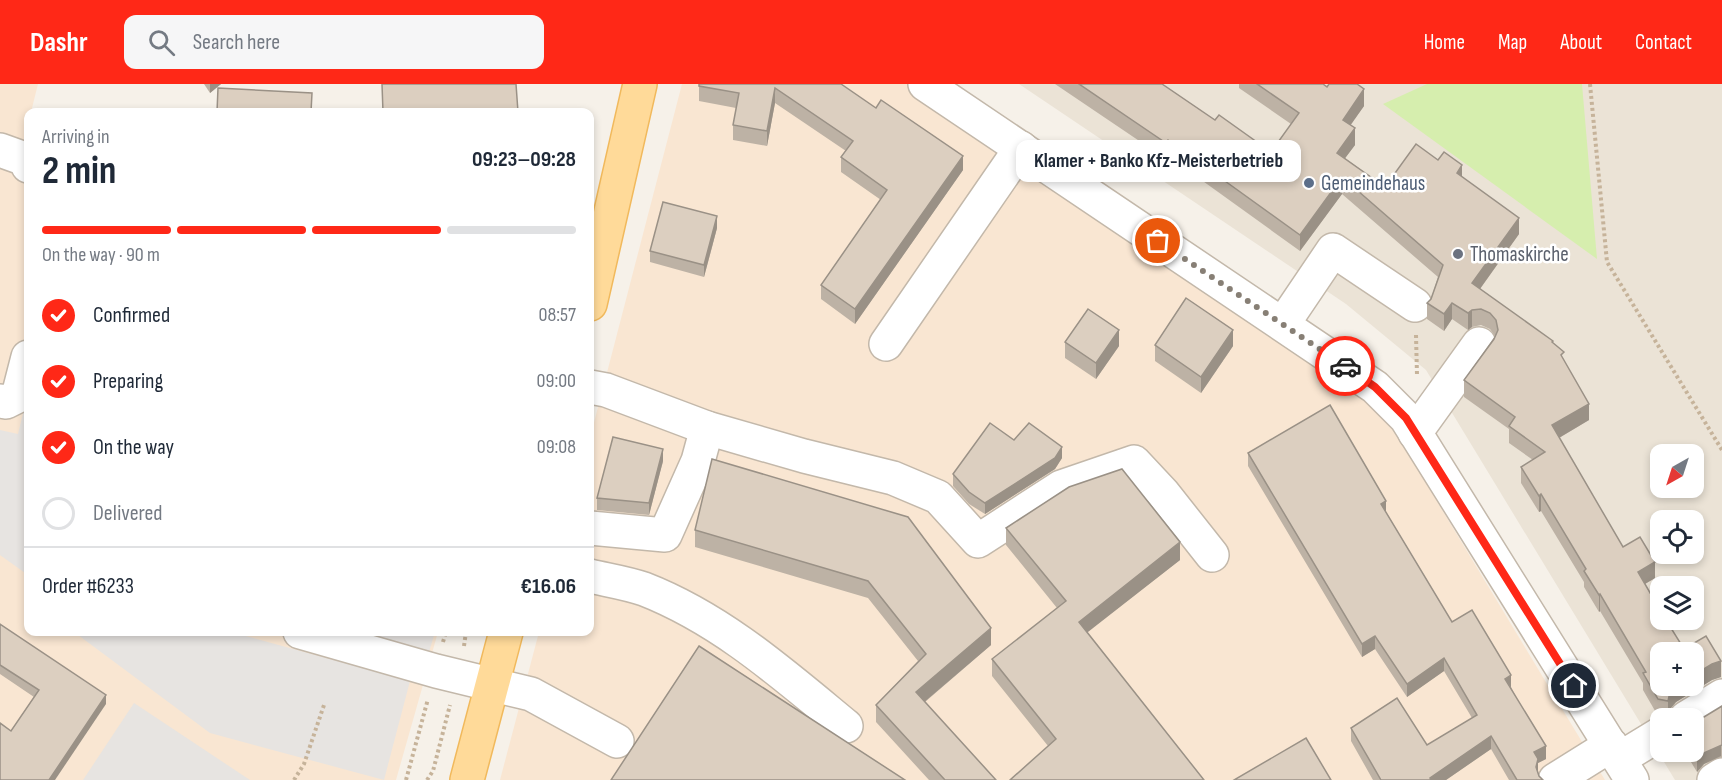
<!DOCTYPE html>
<html lang="en">
<head>
<meta charset="utf-8">
<style>
  :root { --surface:#fff; --page:#f6f6f7; --text:#1f2937; --muted:#747a83; --line:#e0e1e3; --accent:#ff2817 }
  body { margin:0; font-family:"Sofia Sans Condensed",sans-serif; background:var(--page); color:var(--text); height:100vh; display:flex; flex-direction:column; font-size:22px; white-space:nowrap }
  * { box-sizing:border-box; margin:0 }
  p { font-size:20px; color:var(--muted) }
  .icon { flex:none; width:33px; height:33px; fill:none; stroke:currentColor; stroke-width:2; stroke-linecap:round; stroke-linejoin:round }
  .map { position:relative; flex:1; overflow:hidden }
  .drawer { position:absolute; left:24px; top:24px; width:570px; height:528px; display:flex; flex-direction:column; background:var(--surface); border-radius:12px; box-shadow:0 3px 9px #0003 }
  .drawer>* { flex:none }
  .needle { width:39px; rotate:219deg }
  .buttons { position:absolute; left:1650px; top:360px; display:grid; gap:12px }
  .buttons a { display:grid; place-items:center; width:54px; height:54px; border-radius:12px; background:var(--surface); box-shadow:0 3px 9px #0003; font-size:30px }
  .pin { position:absolute; display:grid; place-items:center; width:51px; height:51px; color:#fff; margin:-26px; border:3px solid #fff; border-radius:50%; box-shadow:0 2px 6px #0007 }
  .courier { position:absolute; display:grid; place-items:center; width:60px; height:60px; margin:-30px; border:4px solid #ff2817; border-radius:50%; background:#fff; color:#222; box-shadow:0 2px 8px #0007 }
  .bubble { position:absolute; height:42px; border-radius:12px; background:var(--surface); box-shadow:0 3px 9px #0003; font-size:20px; font-weight:700; line-height:42px; text-align:center }
  .overview em { font-style:normal; font-weight:700 }
  .overview div { display:flex; flex-direction:column-reverse }
  .overview { display:flex; align-items:center; justify-content:space-between; height:102px; padding:0 18px }
  h1 { font-size:39px; font-weight:700; line-height:45px }
  .bar { display:grid; grid-template-columns:repeat(4,1fr); gap:9px 6px; align-content:center; height:72px; padding:0 18px }
  .bar i { height:8px; border-radius:4px; background:var(--line) }
  .bar .current { background:var(--accent) }
  .bar p { grid-column:span 4 }
  .line { display:flex; align-items:center; gap:15px; padding:0 18px; border-top:2px solid var(--line) }
  .line div { flex:1 }
  ol { padding:0 18px; list-style:none }
  li { display:flex; align-items:center; gap:18px; height:66px }
  li p { margin-inline-start:auto }
  li .icon { padding:6px; border-radius:50%; background:var(--accent); color:#fff; stroke-width:4 }
  li:last-child { color:var(--muted) }
  li i { width:33px; height:33px; border:3px solid var(--line); border-radius:50% }
  header { display:flex; align-items:center; gap:36px; box-sizing:border-box; height:84px; padding:0 30px; background:var(--accent); color:#fff }
  header strong { font-size:28px }
  nav { display:flex; gap:33px; margin-inline-start:auto; font-size:21px }
  .search { width:420px; height:54px; background:var(--page); display:flex; align-items:center; gap:15px; box-sizing:border-box; padding:0 21px; border-radius:12px; color:var(--muted); font-size:22px }
  .map>svg:first-child { display:block }
  .residential { fill:#ebe3d6; fill-rule:evenodd }
  .commercial { fill:#f9e6d2 }
  .green { fill:#d6eeae }
  .parking { fill:#e7e4e1 }
  .lines { fill:none; stroke-linecap:round; stroke-linejoin:round }
  .minor-casing { stroke:#c3b8aa; stroke-width:36 }
  .major-casing { stroke:#f1b95c; stroke-width:36 }
  .path { stroke:#c6b39a; stroke-width:4; stroke-dasharray:3 3; stroke-linecap:butt }
  .minor { stroke:#fff; stroke-width:33 }
  .major { stroke:#ffda99; stroke-width:33 }
  .wall { fill:#bdb2a5 }
  .shaded-wall { fill:#9a9186 }
  .building { fill:#dccfc0; stroke:#9a9186; stroke-width:1.5 }
  .done { stroke:#877f75; stroke-width:6; stroke-dasharray:0 10.8 }
  .route { stroke:#ff2817; stroke-width:8 }
  .service-dot { fill:#5c6f8a; stroke:#fff; stroke-width:2 }
  .worship-dot { fill:#6b7280; stroke:#fff; stroke-width:2 }
  .labels { text-anchor:middle; dominant-baseline:central; stroke-width:5; stroke-linejoin:round; paint-order:stroke }
  .service-label { font-size:21px; fill:#4e5e75; stroke:#fff; text-anchor:start }
  .worship-label { font-size:21px; fill:#5b616d; stroke:#fff; text-anchor:start }
</style>
</head>
<body>
<header>
<strong>Dashr</strong>
<div class="search"><svg class="icon" aria-label="search" viewBox="0 0 24 24"><circle cx="10" cy="10" r="6"/><path d="M15 15l6 6"/></svg>Search here</div>
<nav><a>Home</a><a>Map</a><a>About</a><a>Contact</a></nav>
</header>
<div class="map">
<svg width="1722" height="696" viewBox="0 0 1722 696">
  <rect width="100%" height="100%" fill="#f6f1e9"/>
  <path class="residential" d="M1019,0H1722V696H1675L1426,286L1346,220ZM1660,370H1694V404H1660ZM1660,436H1694V470H1660ZM1660,502H1694V536H1660ZM1660,568H1694V602H1660ZM1660,634H1694V668H1660Z"/>
  <g class="commercial">
    <path d="M0,0H38L31,28H28L26,48L28,49V548H438L396,696H0Z"/>
    <path d="M682,0H911L1368,303L1605,696H500L539,548H590V354Z"/>
  </g>
  <path class="green" d="M1427,0H1582L1597,175L1383,20Z"/>
  <g class="parking">
    <path d="M28,309V491L0,471V346L18,350Z"/>
    <path d="M74,548H231L410,597L384,696L210,649Z"/>
    <path d="M355,548H435L429,568Z"/>
    <path d="M134,619L250,696H83Z"/>
  </g>
  <g class="lines">
    <defs>
      <g id="minor">
        <path d="M925,0L1375,303L1406,334L1632,696"/>
        <path d="M0,66L25,75L28,82"/>
        <path d="M1283,240L1333,166L1415,221"/>
        <path d="M886,260L1021,64"/>
        <path d="M590,303L606,306L707,344"/>
        <path d="M0,317L6,318L18,312L28,273"/>
        <path d="M1415,349L1479,260"/>
        <path d="M590,444L665,451L698,377L707,344L804,372L893,394L938,413L978,457L1061,403L1134,378L1163,409L1212,471"/>
        <path d="M590,492C607,496 627,499 644,505C721,535 783,590 846,642"/>
        <path d="M300,548L436,587L531,610L617,657"/>
        <path d="M1686,634L1722,612"/>
        <path d="M1619,675L1660,650"/>
        <path d="M1555,696L1611,661"/>
        <path d="M1714,696L1722,691"/>
      </g>
      <g id="major">
        <path d="M590,220L640,0"/>
        <path d="M467,696L506,548"/>
      </g>
    </defs>
    <use href="#minor" class="minor-casing"/>
    <use href="#major" class="major-casing"/>
    <g class="path">
      <path d="M1590,0L1607,178L1722,366"/>
      <path d="M1416,251L1417,291"/>
      <path d="M443,558L446,548"/>
      <path d="M464,562L466,548"/>
      <path d="M294,696L304,680L324,621"/>
      <path d="M406,696L428,615"/>
      <path d="M427,696L433,687L450,621"/>
    </g>
    <use href="#minor" class="minor"/>
    <use href="#major" class="major"/>
  </g>
  <g class="wall">
    <path d="M204,0H221L210,9Z"/>
    <path d="M841,0L963,86L855,240L821,215V201L881,116L841,88V73L846,67L775,19L767,62L733,56V41L736,24L699,17V2Z"/>
    <path d="M1055,0H1162L1215,36L1271,68L1291,40L1239,4V0H1323L1364,22L1350,41L1355,61L1345,74L1385,103L1462,93L1519,150L1480,205L1553,259L1564,276L1589,336L1559,354L1623,463L1655,494L1645,500L1684,565L1721,593L1712,596L1676,618L1670,625L1668,633L1658,632L1643,606V599L1600,527L1599,528L1584,503V498L1541,427L1539,428L1521,399V383L1533,376L1509,359V345L1464,313V296L1495,252L1490,245L1481,241L1472,243L1468,246L1452,235L1444,247L1427,235V219L1431,215L1438,193L1342,110L1300,167L1168,72L1166,75Z"/>
    <path d="M717,144L704,193L650,178V167Z"/>
    <path d="M1065,258L1119,262L1096,295L1065,274Z"/>
    <path d="M1155,261L1233,262L1201,309L1155,277Z"/>
    <path d="M1014,356L1062,374L1055,385L985,430L969,420L953,402V390Z"/>
    <path d="M1248,369L1386,428L1452,538L1511,603L1546,675L1538,679V689L1539,692L1543,696H1509L1491,665L1446,696H1373L1351,657V644L1427,661L1472,634L1444,587L1407,613L1375,565L1362,573L1248,382Z"/>
    <path d="M712,375L991,561L925,618L996,696H929L876,638V621L918,577L868,514L695,463V446Z"/>
    <path d="M663,377L649,431L597,426V414Z"/>
    <path d="M1006,444L1180,476L1087,548L1204,696L1048,662L992,592V575L1057,524L1006,461Z"/>
    <path d="M0,540L106,620L11,647L34,613L0,590Z"/>
    <path d="M1722,622V673L1704,680L1697,688L1685,668H1694L1696,639Z"/>
  </g>
  <g class="shaded-wall">
    <path d="M210,0H221L210,9Z"/>
    <path d="M775,4V19L767,62V47Z"/>
    <path d="M1364,5V22L1343,52V36Z"/>
    <path d="M1355,44V61L1337,85V69Z"/>
    <path d="M1168,56V72L1166,75V59Z"/>
    <path d="M963,72V86L855,240V225Z"/>
    <path d="M1462,81V98L1457,89Z"/>
    <path d="M1342,93V110L1300,167V151Z"/>
    <path d="M717,132V144L704,193V181Z"/>
    <path d="M1519,134V150L1472,216V199Z"/>
    <path d="M1452,219V235L1444,247V230Z"/>
    <path d="M1472,226V243L1468,246V229Z"/>
    <path d="M1119,246V262L1096,295V279Z"/>
    <path d="M1233,246V262L1201,309V293Z"/>
    <path d="M1589,320V336L1552,358V341Z"/>
    <path d="M1062,363V374L1055,385L985,430V419Z"/>
    <path d="M663,365V377L649,431V419Z"/>
    <path d="M1541,410V427L1539,428V412Z"/>
    <path d="M1386,417V430L1381,420Z"/>
    <path d="M1180,458V476L1079,555V538Z"/>
    <path d="M1655,478V494L1638,504V488Z"/>
    <path d="M1600,510V527L1599,528V511Z"/>
    <path d="M991,544V561L916,625V608Z"/>
    <path d="M1375,552V565L1362,573V560Z"/>
    <path d="M1444,574V587L1407,613V600Z"/>
    <path d="M1721,577V593L1712,596L1676,618L1670,625L1668,633V617L1670,608L1676,602H1694V591L1712,580Z"/>
    <path d="M1511,591V604L1505,595Z"/>
    <path d="M106,611V620L55,696H49Z"/>
    <path d="M1491,652V665L1446,696H1430V694Z"/>
    <path d="M1721,661V672L1704,680L1697,688V676L1704,669Z"/>
    <path d="M1546,662V675L1538,679V688L1536,696L1534,668Z"/>
  </g>
  <g class="building">
    <path d="M382,0H516L518,28H383Z"/>
    <path d="M699,0H841L876,24L881,16L963,72L855,225L821,201L887,106L841,73L853,57L775,4L767,47L733,41L739,9L699,2Z"/>
    <path d="M1079,0H1162L1215,36L1219,31L1271,68L1299,29L1257,0H1323L1327,3L1329,0H1357L1364,5L1343,36L1355,44L1337,69L1385,103L1416,60L1438,76L1444,68L1462,81L1457,89L1519,134L1472,199L1553,257L1552,258L1564,268L1561,271L1589,320L1552,341L1623,463L1640,453L1655,478L1638,488L1660,526V536H1666L1684,565L1706,552L1721,577L1712,580L1694,591V568H1660V602H1676L1670,608L1668,617L1658,615L1643,589L1646,588L1600,510L1599,511L1584,487L1586,485L1541,410L1539,412L1521,383L1545,368L1509,342L1515,333L1464,296L1494,255L1498,246L1496,236L1490,229L1481,225L1472,226L1468,229L1452,219L1444,230L1427,219L1431,215L1443,181L1342,93L1300,151L1168,56L1166,59Z"/>
    <path d="M218,4L312,9L311,28H217Z"/>
    <path d="M663,118L717,132L704,181L650,167Z"/>
    <path d="M1186,214L1233,246L1201,293L1155,261Z"/>
    <path d="M1088,225L1119,246L1096,279L1065,258Z"/>
    <path d="M1330,321L1386,417L1381,420L1452,538L1472,526L1511,591L1505,595L1546,662L1534,668L1538,675L1536,683L1539,692L1543,696H1517L1491,652L1430,694L1431,696H1381L1351,644L1397,614L1427,661L1477,631L1444,574L1407,600L1375,552L1362,560L1248,369Z"/>
    <path d="M990,339L1014,356L1029,339L1062,363L1055,374L985,419L969,408L953,390Z"/>
    <path d="M613,353L663,365L649,419L597,414Z"/>
    <path d="M712,375L908,433L991,544L916,608L996,696H945L876,621L926,570L868,497L695,446Z"/>
    <path d="M1122,385L1180,458L1079,538L1204,696H1010L1056,655L992,575L1066,517L1006,444L1069,403Z"/>
    <path d="M0,540L106,611L49,696H0V639L11,647L39,606L0,581Z"/>
    <path d="M699,562L905,696H611Z"/>
    <path d="M1722,622V661L1704,669L1697,676L1692,668H1694V639Z"/>
    <path d="M1306,654L1331,696H1234Z"/>
  </g>
  <g class="lines">
    <path class="done" d="M1158,157L1345,282"/>
    <path class="route" d="M1345,282L1375,303L1406,334L1574,602"/>
  </g>
  <circle class="service-dot" cx="1309" cy="99" r="6"/>
  <circle class="worship-dot" cx="1458" cy="170" r="6"/>
  <g class="labels">
    <g class="service-label">
      <text x="1321" y="99">Gemeindehaus</text>
    </g>
    <g class="worship-label">
      <text x="1470" y="170">Thomaskirche</text>
    </g>
  </g>
</svg>
<div class="buttons">
<a><svg class="needle" viewBox="-14 -14 28 28"><path d="M0-13l5 13h-10z" fill="#e53935"/><path d="M0 13l5-13h-10z" fill="#747a83"/></svg></a>
<a><svg class="icon" aria-label="locate" viewBox="0 0 24 24"><circle cx="12" cy="12" r="6"/><path d="M12 2v4M12 18v4M2 12h4M18 12h4"/></svg></a>
<a><svg class="icon" aria-label="layers" viewBox="0 0 24 24"><path d="M12 4l9 5-9 5-9-5zM3 14l9 5 9-5"/></svg></a>
<a>+</a>
<a>−</a>
</div>
<div class="pin" style="left:1158px;top:157px;background:#ea580c"><svg class="icon" aria-label="bag" viewBox="0 0 24 24"><path d="M5 8h14l-1 12H6zM9 8a3 3 0 0 1 6 0"/></svg></div>
<div class="pin" style="left:1574px;top:602px;background:#1f2937"><svg class="icon" aria-label="home" viewBox="0 0 24 24"><path d="M3 11l9-7 9 7M6 9v11h12V9"/></svg></div>
<div class="courier" style="left:1345px;top:282px"><svg class="icon" aria-label="car" viewBox="0 0 24 24"><path d="M5 17H2v-5l4-1 3-4h7l3 4 3 1v5h-3M9 17h6M6 11h13"/><circle cx="7" cy="17" r="2"/><circle cx="17" cy="17" r="2"/></svg></div>
<div class="bubble" style="left:1016px;top:56px;width:285px">Klamer + Banko Kfz-Meisterbetrieb</div>
<section class="drawer">
<div class="overview"><div><h1>2 min</h1><p>Arriving in</p></div><em>09:23–09:28</em></div>
<div class="bar"><i class="current"></i><i class="current"></i><i class="current"></i><i></i><p>On the way · 90 m</p></div>
<ol>
<li><svg class="icon" aria-label="check" viewBox="0 0 24 24"><path d="M5 12l5 5 9-10"/></svg>Confirmed<p>08:57</p></li>
<li><svg class="icon" aria-label="check" viewBox="0 0 24 24"><path d="M5 12l5 5 9-10"/></svg>Preparing<p>09:00</p></li>
<li><svg class="icon" aria-label="check" viewBox="0 0 24 24"><path d="M5 12l5 5 9-10"/></svg>On the way<p>09:08</p></li>
<li><i></i>Delivered</li>
</ol>
<div class="line" style="height:78px"><div>Order #6233</div><b>€16.06</b></div>
</section>
</div>
</body>
</html>
